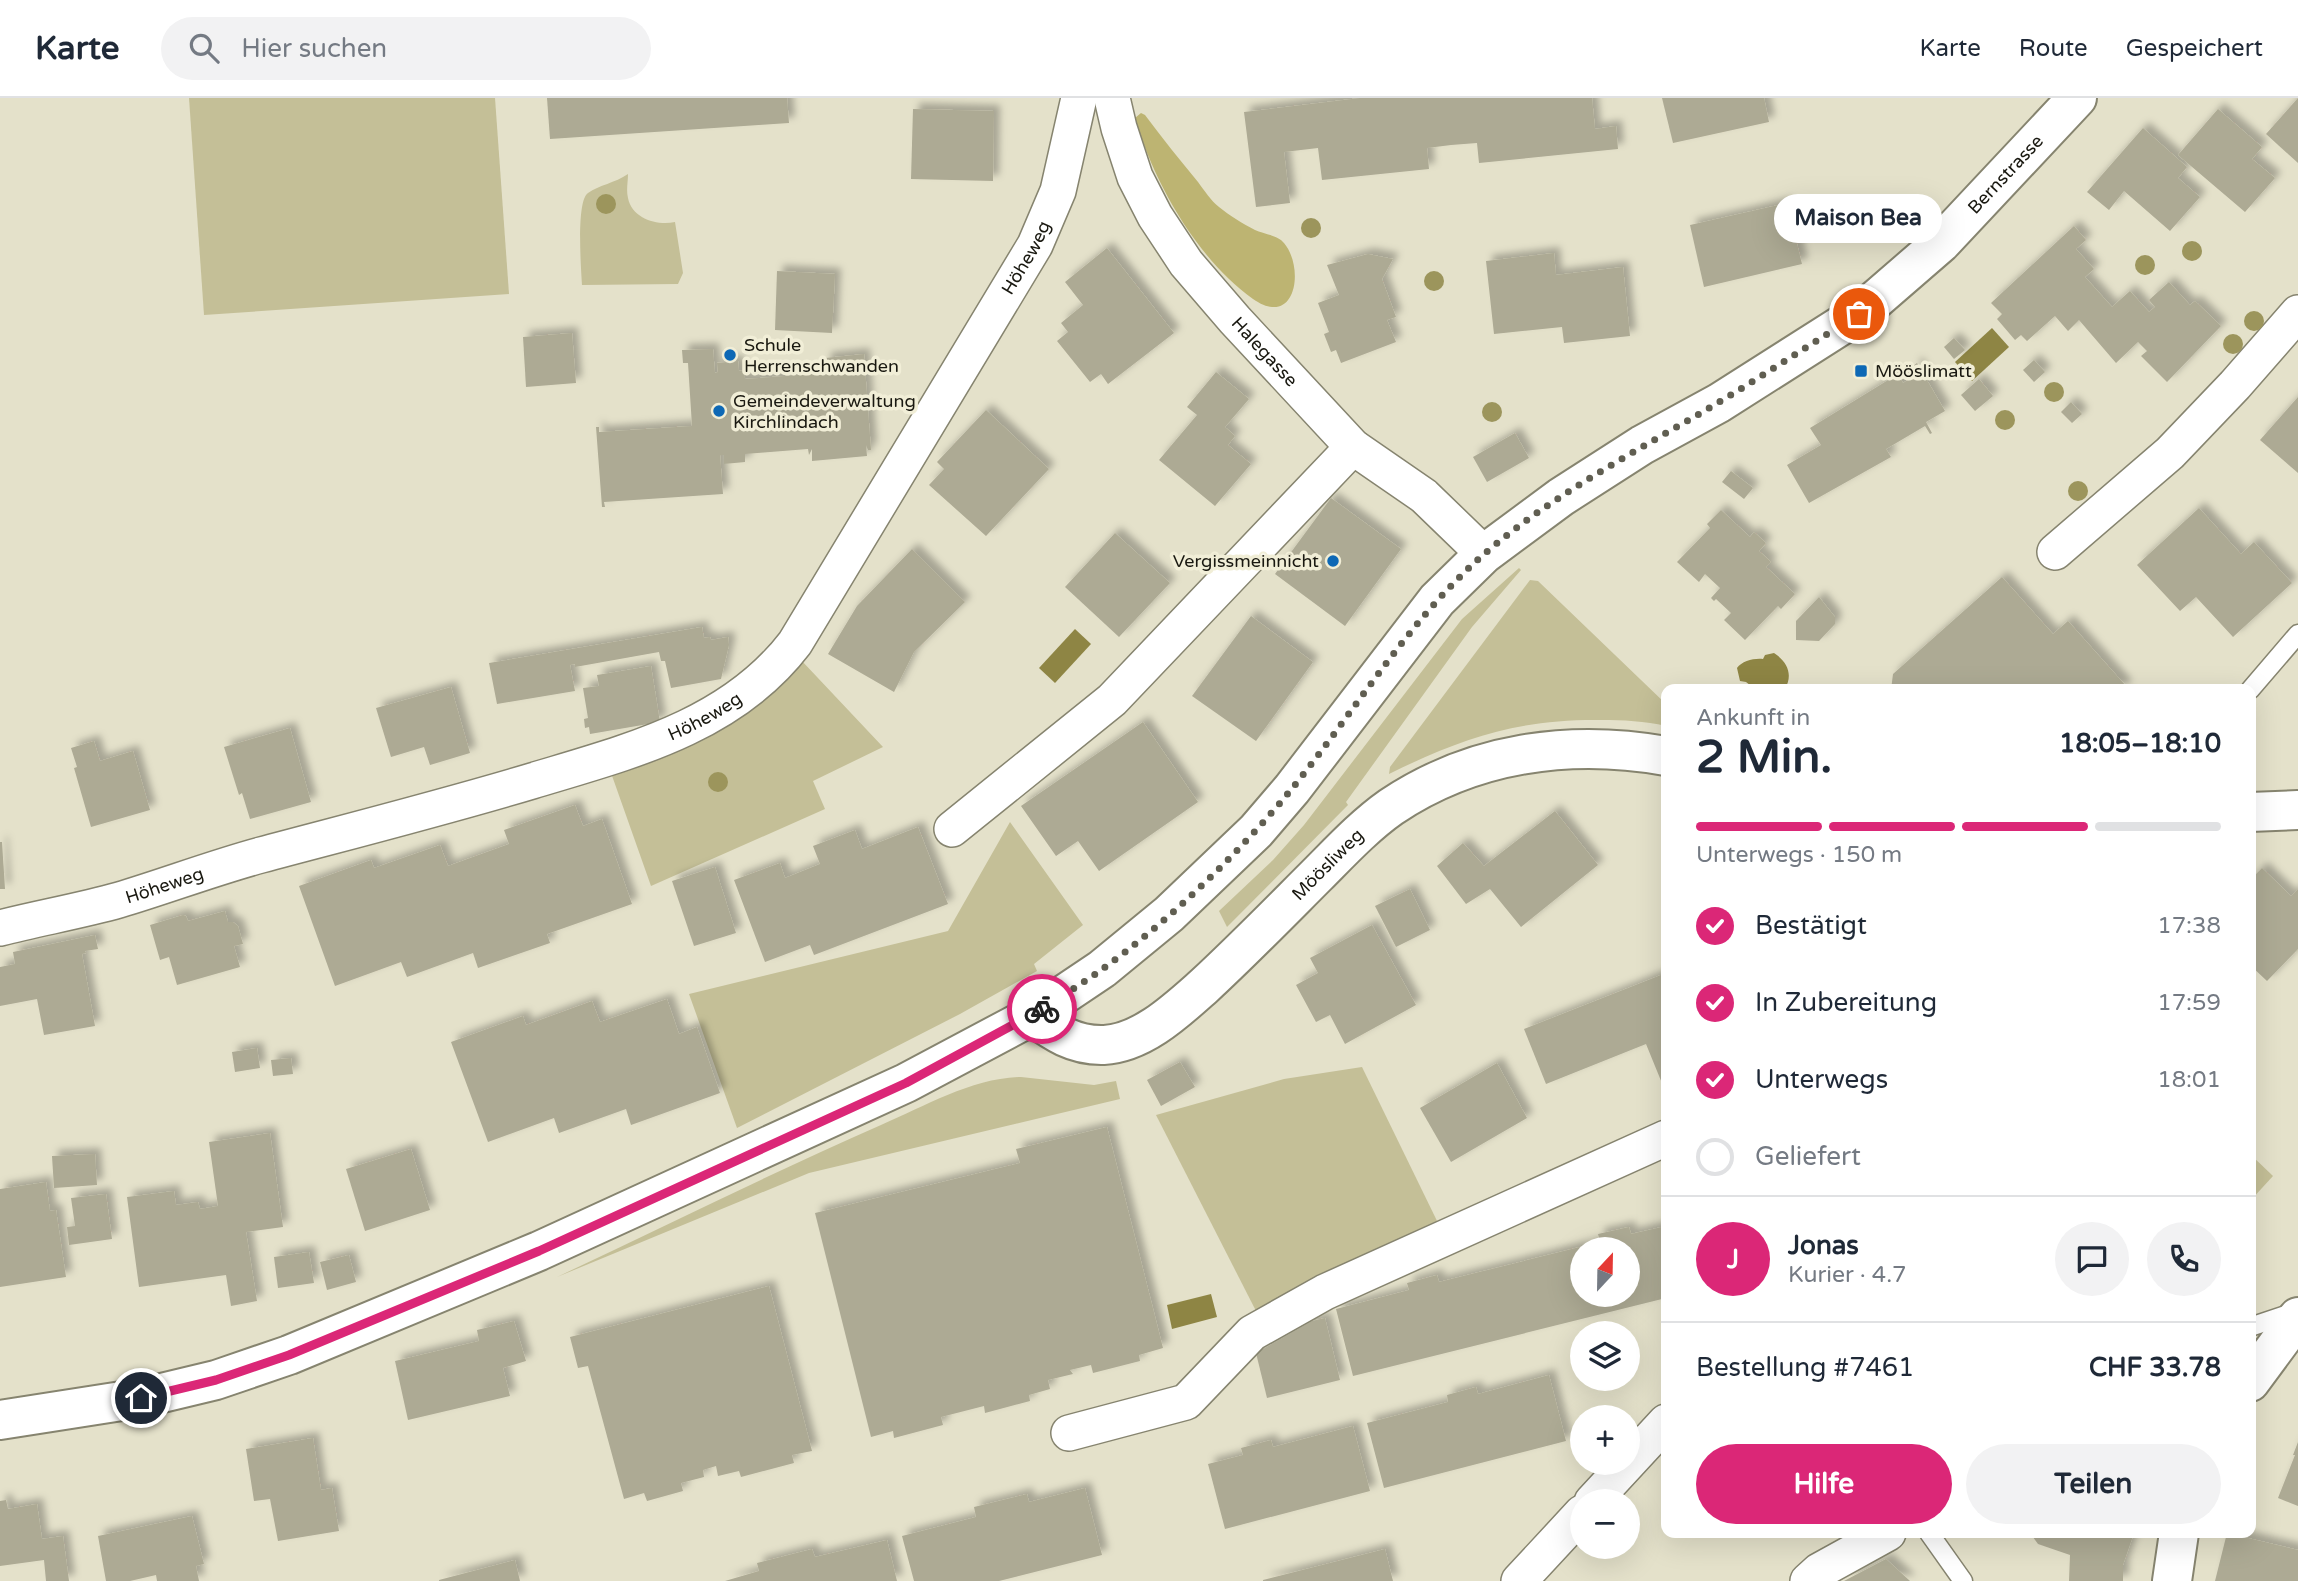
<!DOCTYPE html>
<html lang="de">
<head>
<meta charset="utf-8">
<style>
  :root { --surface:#fff; --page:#f2f2f3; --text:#1f2937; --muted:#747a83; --line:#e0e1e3; --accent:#db2777 }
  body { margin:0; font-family:"Varela Round",sans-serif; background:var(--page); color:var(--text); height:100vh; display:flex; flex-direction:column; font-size:26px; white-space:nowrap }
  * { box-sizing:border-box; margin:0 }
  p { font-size:23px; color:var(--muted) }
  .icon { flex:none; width:38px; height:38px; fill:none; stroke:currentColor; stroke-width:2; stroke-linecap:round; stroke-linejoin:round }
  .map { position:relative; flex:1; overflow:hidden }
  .drawer { position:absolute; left:1661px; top:586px; width:595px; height:854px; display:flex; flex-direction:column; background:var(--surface); border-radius:14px; box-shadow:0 7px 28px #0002 }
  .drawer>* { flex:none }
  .needle { width:46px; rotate:22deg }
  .buttons { position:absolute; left:1570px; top:1139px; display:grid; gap:14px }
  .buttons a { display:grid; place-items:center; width:70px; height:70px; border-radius:50%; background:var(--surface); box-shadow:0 7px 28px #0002; font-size:35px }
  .pin { position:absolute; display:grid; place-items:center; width:60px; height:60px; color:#fff; margin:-30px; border:4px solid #fff; border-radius:50%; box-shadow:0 2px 7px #0007 }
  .courier { position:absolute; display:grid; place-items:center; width:70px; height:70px; margin:-35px; border:5px solid #db2777; border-radius:50%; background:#fff; color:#222; box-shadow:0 2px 9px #0007 }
  .bubble { position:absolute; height:49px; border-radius:24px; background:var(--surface); box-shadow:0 7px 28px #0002; font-size:23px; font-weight:800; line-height:49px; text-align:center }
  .headline em { font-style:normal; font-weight:800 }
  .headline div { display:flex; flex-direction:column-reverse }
  .headline { display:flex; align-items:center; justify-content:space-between; height:119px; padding:0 35px }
  h1 { font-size:46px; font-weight:800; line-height:52px }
  .bar { display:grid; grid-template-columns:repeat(4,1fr); gap:10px 7px; align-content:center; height:84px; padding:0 35px }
  .bar i { height:9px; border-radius:5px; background:var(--line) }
  .bar .selected { background:var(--accent) }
  .bar p { grid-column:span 4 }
  .line { display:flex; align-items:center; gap:18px; padding:0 35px; border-top:2px solid var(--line) }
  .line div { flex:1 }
  .round { display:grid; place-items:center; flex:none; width:74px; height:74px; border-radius:37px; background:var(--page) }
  ol { padding:0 35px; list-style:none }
  li { display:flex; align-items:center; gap:21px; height:77px }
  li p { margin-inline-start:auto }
  li .icon { padding:7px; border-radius:50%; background:var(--accent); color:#fff; stroke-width:4 }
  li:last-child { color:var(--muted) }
  li i { width:38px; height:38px; border:4px solid var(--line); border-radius:50% }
  .cta { display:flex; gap:14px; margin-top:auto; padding:14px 35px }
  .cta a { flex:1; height:80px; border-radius:42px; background:var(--accent); color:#fff; font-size:28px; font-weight:800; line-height:80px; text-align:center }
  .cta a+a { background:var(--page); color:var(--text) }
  header { display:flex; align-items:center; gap:42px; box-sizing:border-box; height:98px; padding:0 35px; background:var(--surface); border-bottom:2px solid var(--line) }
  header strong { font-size:33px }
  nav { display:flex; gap:38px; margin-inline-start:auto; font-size:24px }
  .search { width:490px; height:63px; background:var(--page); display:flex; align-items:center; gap:18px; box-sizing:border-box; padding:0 24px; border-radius:38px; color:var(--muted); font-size:26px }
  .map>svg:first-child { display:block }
  .green { fill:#c4bf97 }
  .forest { fill:#bdb472 }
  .water { fill:#8e8544 }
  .building { fill:#adaa94; fill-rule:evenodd; filter:url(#shadow) }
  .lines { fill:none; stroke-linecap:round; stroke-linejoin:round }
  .service-casing { stroke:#86846f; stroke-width:21 }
  .minor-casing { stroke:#86846f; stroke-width:38 }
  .tertiary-casing { stroke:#86846f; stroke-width:42 }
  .secondary-casing { stroke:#86846f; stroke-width:42 }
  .service { stroke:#fff; stroke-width:18 }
  .minor { stroke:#fff; stroke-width:35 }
  .tertiary { stroke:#fff; stroke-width:38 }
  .secondary { stroke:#fff; stroke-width:38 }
  .tree { fill:#9c955c }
  .done { stroke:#605e51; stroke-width:7; stroke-dasharray:0 12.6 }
  .route { stroke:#db2777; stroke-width:9 }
  .poi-dot { fill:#0d68b5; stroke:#f1eed7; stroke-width:2.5 }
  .labels { text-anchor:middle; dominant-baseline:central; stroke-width:7; stroke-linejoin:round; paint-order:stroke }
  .street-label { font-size:18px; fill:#191810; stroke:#f1eed7 }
  .poi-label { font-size:18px; fill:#191810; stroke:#f1eed7; text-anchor:start }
</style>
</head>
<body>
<header>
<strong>Karte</strong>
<div class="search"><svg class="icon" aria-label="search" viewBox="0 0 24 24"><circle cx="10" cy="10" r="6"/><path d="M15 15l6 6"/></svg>Hier suchen</div>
<nav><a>Karte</a><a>Route</a><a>Gespeichert</a></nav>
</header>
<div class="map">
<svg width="2298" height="1483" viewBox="0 0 2298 1483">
  <defs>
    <filter id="shadow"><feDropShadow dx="6" dy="-6" stdDeviation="3.5" flood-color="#0004"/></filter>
  </defs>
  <rect width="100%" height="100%" fill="#e4e1ca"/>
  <g class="green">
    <path d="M189,0H495L509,196L204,217Z"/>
    <path d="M628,76C628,84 626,92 628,100C632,121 658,128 675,124L683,175L678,186L582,187C581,170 576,103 588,95C599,87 615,85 628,76Z"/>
    <path d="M1519,470L1521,472L1472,529L1346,704L1348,707L1227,829L1219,813L1273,762L1304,727L1462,521Z"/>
    <path d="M1530,482L1538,483L1666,606V628C1645,623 1623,622 1601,622C1519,621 1462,640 1389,676L1390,669Z"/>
    <path d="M801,562L883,649L813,683L825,711L651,788L610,672Z"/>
    <path d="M1010,724L1083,827L1034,866L1037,873L960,916L737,1030L689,896L948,833Z"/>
    <path d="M1362,969L1439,1127L1256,1213L1156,1017L1284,981Z"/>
    <path d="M1021,979L1094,987L1116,983L1120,1001L809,1075L557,1179C665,1128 772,1075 881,1027C926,1008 972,980 1021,979Z"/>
    <path d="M2250,1056L2273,1078L2251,1102H2250Z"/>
  </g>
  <path class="forest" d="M1141,15L1145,17C1162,40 1180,62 1198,84C1204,92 1211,103 1219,109C1229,117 1243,126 1255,132C1263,136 1278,137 1284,145C1305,170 1296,231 1253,201C1197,161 1154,85 1135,20Z"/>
  <g class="water">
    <path d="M1992,230L2009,249L1972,283L1955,264Z"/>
    <path d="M1075,531L1091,546L1055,585L1039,570Z"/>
    <path d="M1774,555C1788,564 1793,577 1785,591H1755L1746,584L1740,583L1737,570C1742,563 1754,560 1763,561L1765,557Z"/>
    <path d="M1211,1196L1217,1219L1172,1231L1167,1207Z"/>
  </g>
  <g class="building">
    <path d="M547,0H787L789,25L550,41Z"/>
    <path d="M1360,0H1592L1595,31L1616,28L1618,51L1479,65L1477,45L1451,47L1427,50L1429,71L1322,82L1318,50L1284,54L1290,105L1256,109L1244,14Z"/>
    <path d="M1662,0H1764L1769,24L1673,45Z"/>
    <path d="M2298,0V65L2266,36Z"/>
    <path d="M913,11L994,13L993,83L911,81Z"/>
    <path d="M2218,11L2262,49L2252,61L2275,80L2245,114L2178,57Z"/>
    <path d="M2143,30L2187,69L2178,80L2200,99L2170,133L2124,93L2109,112L2087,94Z"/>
    <path d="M1787,105L1802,166L1704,189L1690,127Z"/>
    <path d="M2074,128L2086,142L2076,151L2094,171L2085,179L2112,209L2130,193L2149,214L2155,209L2149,202L2169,184L2190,207L2195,203L2221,228L2167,284L2141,258L2147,253L2138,244L2116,265L2079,222L2068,233L2055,218L2027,243L2021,237L2015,242L1997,221L2002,216L1991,205Z"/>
    <path d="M1107,150L1174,235L1108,286L1101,276L1090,284L1057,243L1068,234L1061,225L1083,207L1065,184Z"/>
    <path d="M1554,155L1556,177L1623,169L1630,238L1564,245L1562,229L1494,236L1486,163Z"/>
    <path d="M1368,156L1393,161L1382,181L1396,219L1387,222L1396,244L1341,265L1336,252L1331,254L1324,236L1329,234L1318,205L1339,197L1327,167Z"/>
    <path d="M777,173L835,176L832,235L775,232Z"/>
    <path d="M572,235L576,285L526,289L523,239Z"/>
    <path d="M1954,240L1965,252L1954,261L1944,249Z"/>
    <path d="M713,251L715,275L718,274L717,265L738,263L739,273L744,272L745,281L825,275V260L864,256L871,352H868L866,347L867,358L812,363V351L809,357L808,351L745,356V364L724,366V357H720L723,396L604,404L605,409H602L596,329H599V334L692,328L688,265H683L682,252Z"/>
    <path d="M2034,262L2045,274L2034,284L2023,272Z"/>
    <path d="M1917,265L1945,313L1926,324L1932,335L1930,336L1925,328L1886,351L1891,359L1809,405L1787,367L1821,347L1810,330L1898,276L1903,285L1918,276L1913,268Z"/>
    <path d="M1216,274L1249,301L1225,329L1235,338L1228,347L1251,366L1215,408L1159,362L1197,317L1187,309Z"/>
    <path d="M1979,281L1993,298L1975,313L1961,297Z"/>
    <path d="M2298,299V375L2260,342Z"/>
    <path d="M2071,304L2082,316L2072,325L2061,314Z"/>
    <path d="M986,312L1049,371L986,438L929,387L944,371L937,364Z"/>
    <path d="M1515,335L1529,360L1487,384L1473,359Z"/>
    <path d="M1731,373L1753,390L1744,401L1722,384Z"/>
    <path d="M1331,400L1401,451L1345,528L1275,476Z"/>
    <path d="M2199,410L2241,456L2254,444L2292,485L2233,539L2196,499L2180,513L2137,467Z"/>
    <path d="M1721,412L1750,439L1754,434L1766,445L1759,453L1771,464L1766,469L1795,496L1781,511L1778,508L1745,542L1724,522L1731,515L1716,501L1714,503L1711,500L1720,490L1705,476L1699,484L1677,464L1710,430L1707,426Z"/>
    <path d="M1115,435L1170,485L1119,539L1065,489Z"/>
    <path d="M912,451L965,504L914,554L894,594L828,556L857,508Z"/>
    <path d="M2002,479L2053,536L2068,523L2126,588L2122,592H1891L1893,576Z"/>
    <path d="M1819,499L1835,519V526L1819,543L1796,542V523Z"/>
    <path d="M1251,518L1313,564L1256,643L1192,598Z"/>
    <path d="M702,529L704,540L710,539L711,542L728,539L729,547L721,581L671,590L665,563H661L659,554L575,569V566L570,567L575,593L497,606L489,565Z"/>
    <path d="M651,568L660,624L590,636L589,629L585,630L584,621L588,620L583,590L599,588L597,577Z"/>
    <path d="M451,589L470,655L430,667L424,649L391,659L376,610Z"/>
    <path d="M1143,624L1198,704L1099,773L1078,743L1056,758L1021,708Z"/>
    <path d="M290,630L311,704L250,721L242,695L239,697L224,649Z"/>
    <path d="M94,643L100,663L133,653L150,712L91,729L74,670L77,669L71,650Z"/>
    <path d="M575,707L583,728L602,721L632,806L547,836L550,845L478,870L473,855L407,879L401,864L335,888L299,788L371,762L374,770L440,747L448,768L509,746L504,732Z"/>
    <path d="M1555,713L1598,767L1521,829L1490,791L1466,806L1437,768L1463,745L1484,768Z"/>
    <path d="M918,729L948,806L814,857L810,847L765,864L734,782L780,765L785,780L820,766L813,748L855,732L862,751Z"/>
    <path d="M0,744H2L5,791H0Z"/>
    <path d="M715,769L736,835L694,848L672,783Z"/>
    <path d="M2262,770L2291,798L2298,791V851L2267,883L2250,867V782Z"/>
    <path d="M1410,791L1430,832L1396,849L1375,808Z"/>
    <path d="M225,813L228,824H233L238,828L243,846L234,848L240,869L177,887L169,859L160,862L150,827L183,817L186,818L188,823Z"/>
    <path d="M1372,827L1416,907L1345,946L1330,917L1316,924L1296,887L1318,875L1310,860Z"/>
    <path d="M95,837L98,851L85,853L86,855L82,856L95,928L44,937L37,901L0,908V869L15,866L13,854Z"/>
    <path d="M1666,875V995L1646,946L1546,986L1524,931Z"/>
    <path d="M667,901L679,936L697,929L720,995L631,1027L626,1011L559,1035L554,1020L488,1044L451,944L523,918L526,927L592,903L600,924Z"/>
    <path d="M257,950L260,970L235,974L232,954Z"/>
    <path d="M291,960L293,976L273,978L271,962Z"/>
    <path d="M1180,964L1195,989L1161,1008L1147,982Z"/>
    <path d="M1497,965L1527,1020L1451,1064L1420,1010Z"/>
    <path d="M1107,1029L1163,1250L1139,1257L1140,1263L1093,1275L1091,1267L1070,1272L1073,1276L1048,1282L1050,1291L1029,1297L1030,1303L985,1315L984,1308L941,1319L943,1327L894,1340L893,1333L871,1339L815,1115L1020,1065L1016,1051Z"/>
    <path d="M270,1035L283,1129L246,1134L257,1203L231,1208L226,1177L139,1189L127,1099L174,1093L176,1107L198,1104L200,1111L218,1108L209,1044Z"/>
    <path d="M411,1051L430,1112L365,1133L346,1071Z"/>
    <path d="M95,1056L97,1087L54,1090L52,1058Z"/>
    <path d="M46,1084L50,1113L56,1112L66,1179L0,1189V1091Z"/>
    <path d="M106,1096L112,1141L69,1147L67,1129L75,1128L71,1100Z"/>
    <path d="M1666,1128V1200L1353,1278L1336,1211L1409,1192L1407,1185L1437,1177L1439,1184L1600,1144L1598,1136L1629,1129L1631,1136ZM1582,1152H1628V1197H1582Z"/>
    <path d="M309,1154L314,1185L278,1190L274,1159Z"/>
    <path d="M349,1157L356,1184L327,1192L320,1164Z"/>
    <path d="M769,1188L812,1353L792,1357L794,1365L741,1379L739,1373L718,1378L716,1368L703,1372L704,1379L681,1385L683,1393L647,1403L644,1395L624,1401L588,1268L578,1270L570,1239Z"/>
    <path d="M1325,1220L1340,1282L1267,1300L1256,1255L1312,1223Z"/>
    <path d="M514,1223L526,1263L503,1270L510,1298L408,1322L395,1263L479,1243L477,1232Z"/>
    <path d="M1549,1277L1566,1343L1384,1390L1367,1325L1448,1304L1447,1297L1476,1289L1478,1296Z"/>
    <path d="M1353,1328L1370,1393L1225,1431L1208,1366L1243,1357L1241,1350L1271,1342L1273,1349Z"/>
    <path d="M313,1340L321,1392L332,1390L339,1433L278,1443L270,1401L254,1403L246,1351Z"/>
    <path d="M2298,1344V1408L2278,1400L2295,1357H2293Z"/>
    <path d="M1085,1390L1102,1457L999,1483H914L902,1438L976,1419L974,1409L1027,1396L1029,1404Z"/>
    <path d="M6,1402L8,1411L37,1406L42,1441L63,1438L69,1483H46L44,1462L0,1468V1403Z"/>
    <path d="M192,1418L204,1466L196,1468L199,1483H157L156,1477L130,1483H106L98,1438Z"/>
    <path d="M2030,1435H2134L2123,1467V1483H2069L2070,1457L2038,1446Z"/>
    <path d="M2227,1435L2298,1452V1483H2215Z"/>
    <path d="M887,1442L897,1483H725L759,1473L757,1465L812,1451L815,1459Z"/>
    <path d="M1385,1451L1393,1483H1263V1482Z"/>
    <path d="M1886,1461L1910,1483H1844Z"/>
    <path d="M515,1462L520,1483H439V1482Z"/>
  </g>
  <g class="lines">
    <defs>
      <g id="service">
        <path d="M2250,592L2298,536"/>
        <path d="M2250,1229L2295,1214"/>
        <path d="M1929,1435L1963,1483"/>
      </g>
      <g id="minor">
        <path id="s1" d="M1112,0L1119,30L1135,79L1155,118L1186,165L1235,222L1353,349L1424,398L1484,456"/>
        <path d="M2055,454L2170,355L2235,287L2298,215"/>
        <path d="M952,731L1112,602L1353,349"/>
        <path id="s2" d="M0,830C39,820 80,813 119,802C166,788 213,770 261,757C351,733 442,710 532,683C628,654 731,629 795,545L1035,147L1058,93L1079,0"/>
        <path d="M1069,1335L1186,1304L1252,1235L1325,1194L1666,1040"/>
        <path d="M1592,1404L1666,1324"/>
        <path d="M1519,1483L1582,1415"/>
        <path d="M1808,1483L1819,1473L1888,1435"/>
      </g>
      <g id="tertiary">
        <path d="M2250,714L2298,712"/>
        <path id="s3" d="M1032,918C1054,934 1074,948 1104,947C1142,945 1176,913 1203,889C1242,853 1279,815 1317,777C1340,754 1364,728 1391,709C1473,654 1570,641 1666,658"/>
        <path d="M2250,1284L2298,1219"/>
        <path d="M2172,1483L2179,1435"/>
      </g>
      <g id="secondary">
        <path id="s4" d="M0,1322L141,1300L216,1282L289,1257L539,1153L906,985L1032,918L1102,871L1169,816L1256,733L1292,691L1437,502L1484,456L1561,399L1642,347L1719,305L1859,216L1941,145L2077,0"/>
      </g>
    </defs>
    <use href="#service" class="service-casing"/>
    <use href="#minor" class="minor-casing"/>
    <use href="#tertiary" class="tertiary-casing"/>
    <use href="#secondary" class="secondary-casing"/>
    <use href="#service" class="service"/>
    <use href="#minor" class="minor"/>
    <use href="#tertiary" class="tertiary"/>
    <use href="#secondary" class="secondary"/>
  </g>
  <g class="tree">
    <circle cx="606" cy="106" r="10"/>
    <circle cx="1311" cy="130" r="10"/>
    <circle cx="2192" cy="153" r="10"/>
    <circle cx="2145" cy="167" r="10"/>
    <circle cx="1434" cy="183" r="10"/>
    <circle cx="2254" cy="223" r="10"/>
    <circle cx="2233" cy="246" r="10"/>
    <circle cx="2054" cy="294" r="10"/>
    <circle cx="1492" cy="314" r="10"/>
    <circle cx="2005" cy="322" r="10"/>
    <circle cx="2078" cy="393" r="10"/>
    <circle cx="718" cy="684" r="10"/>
  </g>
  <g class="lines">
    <path class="done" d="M1042,911C1061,898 1082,886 1101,872C1167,825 1239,755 1290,693C1354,615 1407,524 1483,457C1553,396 1637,353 1716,306C1764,277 1811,246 1859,216"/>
    <path class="route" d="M141,1300L216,1282L289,1257L539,1153L906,985L1042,911"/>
  </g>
  <g class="poi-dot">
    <circle cx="730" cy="257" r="7"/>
    <rect x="1854" y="266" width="14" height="14" rx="3.5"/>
    <circle cx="719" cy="313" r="7"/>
    <circle cx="1333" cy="463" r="7"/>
  </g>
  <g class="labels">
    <g class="street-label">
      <text stroke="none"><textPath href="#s4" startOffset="2413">Bernstrasse</textPath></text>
      <text stroke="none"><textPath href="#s2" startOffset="1304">Höheweg</textPath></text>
      <text stroke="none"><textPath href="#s1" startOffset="301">Halegasse</textPath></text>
      <text stroke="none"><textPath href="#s2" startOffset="737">Höheweg</textPath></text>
      <text stroke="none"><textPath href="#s3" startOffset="371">Möösliweg</textPath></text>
      <text stroke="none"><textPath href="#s2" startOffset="170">Höheweg</textPath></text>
    </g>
    <g class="poi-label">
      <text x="744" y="247">Schule<tspan x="744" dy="21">Herrenschwanden</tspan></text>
      <text x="1875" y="273">Mööslimatt</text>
      <text x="733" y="303">Gemeindeverwaltung<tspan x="733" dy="21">Kirchlindach</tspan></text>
      <text x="1319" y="463" text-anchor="end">Vergissmeinnicht</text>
    </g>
  </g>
</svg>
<div class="buttons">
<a><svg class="needle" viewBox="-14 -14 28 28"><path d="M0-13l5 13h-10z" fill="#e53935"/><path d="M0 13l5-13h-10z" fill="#747a83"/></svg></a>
<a><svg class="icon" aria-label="layers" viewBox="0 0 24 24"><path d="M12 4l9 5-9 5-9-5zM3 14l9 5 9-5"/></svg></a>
<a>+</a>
<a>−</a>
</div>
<div class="pin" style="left:1859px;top:216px;background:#ea580c"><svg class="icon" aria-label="bag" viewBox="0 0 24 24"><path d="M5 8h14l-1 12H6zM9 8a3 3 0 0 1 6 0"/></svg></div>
<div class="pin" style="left:141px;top:1300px;background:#1f2937"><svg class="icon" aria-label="home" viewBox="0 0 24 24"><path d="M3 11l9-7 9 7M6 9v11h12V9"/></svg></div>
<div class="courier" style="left:1042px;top:911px"><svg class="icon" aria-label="bike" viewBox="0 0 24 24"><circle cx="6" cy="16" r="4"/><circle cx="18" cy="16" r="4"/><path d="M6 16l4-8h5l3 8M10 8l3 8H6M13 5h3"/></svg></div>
<div class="bubble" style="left:1774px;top:96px;width:168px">Maison Bea</div>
<section class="drawer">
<div class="headline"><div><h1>2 Min.</h1><p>Ankunft in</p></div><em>18:05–18:10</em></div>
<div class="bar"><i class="selected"></i><i class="selected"></i><i class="selected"></i><i></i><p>Unterwegs · 150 m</p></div>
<ol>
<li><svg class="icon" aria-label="check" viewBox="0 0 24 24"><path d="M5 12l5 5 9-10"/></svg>Bestätigt<p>17:38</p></li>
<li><svg class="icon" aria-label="check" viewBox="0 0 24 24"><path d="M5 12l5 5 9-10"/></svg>In Zubereitung<p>17:59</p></li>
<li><svg class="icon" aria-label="check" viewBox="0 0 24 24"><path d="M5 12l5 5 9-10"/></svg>Unterwegs<p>18:01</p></li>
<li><i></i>Geliefert</li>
</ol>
<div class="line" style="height:126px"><b class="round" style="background:var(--accent);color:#fff">J</b><div><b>Jonas</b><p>Kurier · 4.7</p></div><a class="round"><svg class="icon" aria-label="chat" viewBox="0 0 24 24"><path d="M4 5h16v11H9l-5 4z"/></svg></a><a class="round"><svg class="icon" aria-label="phone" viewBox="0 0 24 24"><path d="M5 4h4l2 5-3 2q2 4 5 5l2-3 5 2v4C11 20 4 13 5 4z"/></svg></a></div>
<div class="line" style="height:91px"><div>Bestellung #7461</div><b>CHF 33.78</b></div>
<div class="cta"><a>Hilfe</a><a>Teilen</a></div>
</section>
</div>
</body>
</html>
